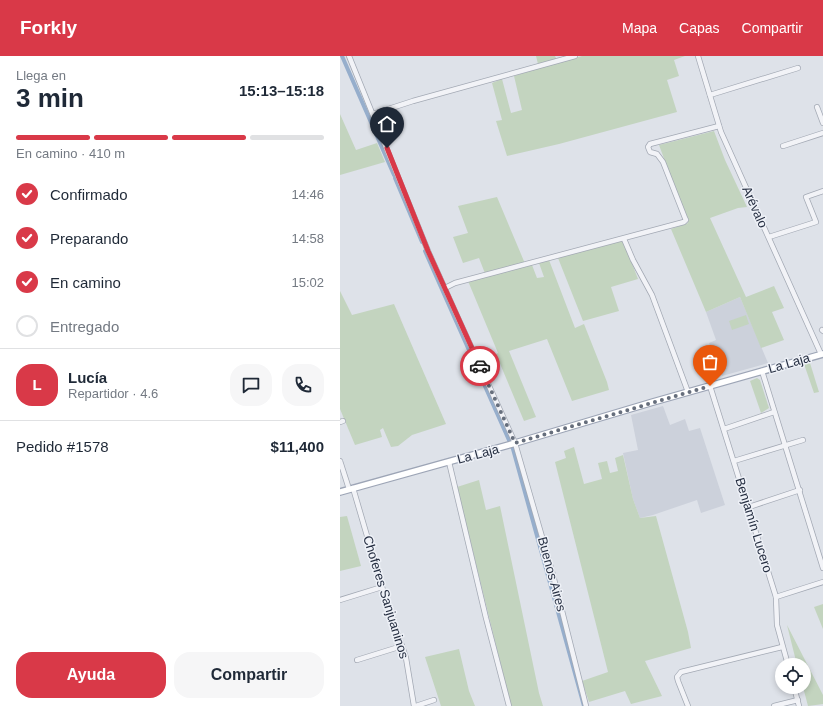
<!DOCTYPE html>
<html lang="es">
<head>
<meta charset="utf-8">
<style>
  :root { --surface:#fff; --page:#f6f6f7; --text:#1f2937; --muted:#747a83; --line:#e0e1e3; --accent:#d93948 }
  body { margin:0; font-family:Arial,sans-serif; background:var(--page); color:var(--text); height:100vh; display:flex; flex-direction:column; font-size:15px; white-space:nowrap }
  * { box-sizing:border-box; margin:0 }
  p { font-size:13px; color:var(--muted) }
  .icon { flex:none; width:22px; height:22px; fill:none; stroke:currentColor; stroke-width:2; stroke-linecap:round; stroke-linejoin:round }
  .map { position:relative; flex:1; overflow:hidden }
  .sheet { display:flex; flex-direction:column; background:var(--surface); width:340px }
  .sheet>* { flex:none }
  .tools { position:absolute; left:435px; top:602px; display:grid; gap:8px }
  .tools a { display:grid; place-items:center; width:36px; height:36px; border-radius:50%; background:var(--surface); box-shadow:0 2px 6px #0003; font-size:20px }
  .pin { position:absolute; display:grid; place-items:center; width:34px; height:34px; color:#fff; margin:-41px -17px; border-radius:50% 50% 50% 0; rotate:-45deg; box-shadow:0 0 4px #0007 }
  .pin .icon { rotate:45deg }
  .courier { position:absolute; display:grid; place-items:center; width:40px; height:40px; margin:-20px; border:3px solid #d93948; border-radius:50%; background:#fff; color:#222; box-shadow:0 1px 5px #0007 }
  .summary em { font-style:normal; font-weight:800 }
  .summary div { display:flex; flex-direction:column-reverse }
  .summary { display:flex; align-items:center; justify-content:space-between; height:68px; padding:0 16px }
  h1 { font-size:26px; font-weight:800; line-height:30px }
  .bar { display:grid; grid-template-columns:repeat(4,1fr); gap:6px 4px; align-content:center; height:48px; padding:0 16px }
  .bar i { height:5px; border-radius:3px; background:var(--line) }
  .bar .current { background:var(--accent) }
  .bar p { grid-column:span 4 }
  .line { display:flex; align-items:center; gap:10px; padding:0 16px; border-top:1px solid var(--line) }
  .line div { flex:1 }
  .round { display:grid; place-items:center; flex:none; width:42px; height:42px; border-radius:16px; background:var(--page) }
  ol { padding:0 16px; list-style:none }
  li { display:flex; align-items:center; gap:12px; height:44px }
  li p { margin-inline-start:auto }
  li .icon { padding:4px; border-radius:50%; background:var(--accent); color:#fff; stroke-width:4 }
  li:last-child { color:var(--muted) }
  li i { width:22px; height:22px; border:2px solid var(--line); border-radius:50% }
  .action { display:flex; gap:8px; margin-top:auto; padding:8px 16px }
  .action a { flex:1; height:46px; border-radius:16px; background:var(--accent); color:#fff; font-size:16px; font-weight:800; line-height:46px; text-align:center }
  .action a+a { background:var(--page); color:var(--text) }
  header { display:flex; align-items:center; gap:24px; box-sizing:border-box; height:56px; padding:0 20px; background:var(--accent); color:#fff }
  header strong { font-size:19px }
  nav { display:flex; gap:22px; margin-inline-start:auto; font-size:14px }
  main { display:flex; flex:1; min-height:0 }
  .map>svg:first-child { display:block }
  .built { fill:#ccd1db }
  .green { fill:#c3d4bf }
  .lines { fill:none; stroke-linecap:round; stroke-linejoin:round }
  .canal { stroke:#96aecc; stroke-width:4 }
  .minor-casing { stroke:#a3a9b4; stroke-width:6 }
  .major-casing { stroke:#9da5b6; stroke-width:8 }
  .minor { stroke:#f2f3f7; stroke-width:4.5 }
  .major { stroke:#fff; stroke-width:5.5 }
  .done { stroke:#666e7c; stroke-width:4; stroke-dasharray:0 7.2 }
  .route { stroke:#d93948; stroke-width:5 }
  .labels { text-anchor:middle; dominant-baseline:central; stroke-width:3; stroke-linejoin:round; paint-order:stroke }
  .street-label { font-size:13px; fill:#262f42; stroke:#eef1f7 }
</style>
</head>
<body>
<header>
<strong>Forkly</strong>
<nav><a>Mapa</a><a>Capas</a><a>Compartir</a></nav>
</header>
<main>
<section class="sheet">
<div class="summary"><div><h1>3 min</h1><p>Llega en</p></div><em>15:13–15:18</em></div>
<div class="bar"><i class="current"></i><i class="current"></i><i class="current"></i><i></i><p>En camino · 410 m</p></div>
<ol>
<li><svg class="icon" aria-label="check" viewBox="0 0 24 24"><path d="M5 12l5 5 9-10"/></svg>Confirmado<p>14:46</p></li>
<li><svg class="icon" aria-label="check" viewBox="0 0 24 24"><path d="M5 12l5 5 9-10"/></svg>Preparando<p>14:58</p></li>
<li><svg class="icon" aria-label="check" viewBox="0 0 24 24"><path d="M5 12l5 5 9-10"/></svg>En camino<p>15:02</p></li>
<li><i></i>Entregado</li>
</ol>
<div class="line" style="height:72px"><b class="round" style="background:var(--accent);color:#fff">L</b><div><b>Lucía</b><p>Repartidor · 4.6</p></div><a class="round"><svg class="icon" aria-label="chat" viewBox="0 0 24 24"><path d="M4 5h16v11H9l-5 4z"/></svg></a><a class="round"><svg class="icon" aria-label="phone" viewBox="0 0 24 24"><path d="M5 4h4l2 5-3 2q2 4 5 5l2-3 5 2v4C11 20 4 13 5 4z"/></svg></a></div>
<div class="line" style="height:52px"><div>Pedido #1578</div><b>$11,400</b></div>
<div class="action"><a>Ayuda</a><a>Compartir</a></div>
</section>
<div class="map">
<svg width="483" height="650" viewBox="0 0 483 650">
  <rect width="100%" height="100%" fill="#dee2e9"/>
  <g class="built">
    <path d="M400,241L428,307L382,320L369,287L376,284L366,256Z"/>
    <path d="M323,350L330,369L345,363L349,375L360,372L385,449L361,457L357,444L313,459L300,462L293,443L283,397L298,394L291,359Z"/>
  </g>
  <g class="green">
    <path d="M196,0H215L218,7L242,0H345L334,4L339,20L327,24L337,56L219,88L167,100L156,65L162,64L152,27L162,23L171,57L182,54L174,20L199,12Z"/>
    <path d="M0,58L16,94L37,87L45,106L0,119Z"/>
    <path d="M374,75L385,104L407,151L398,152L370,162L406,241L434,230L444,252L432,256L444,284L421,292L400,241L366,256L331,173L348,167L319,89Z"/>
    <path d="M157,141L186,210L192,209L197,222L204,221L199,207L209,204L235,272L244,268L267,326L269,334L232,345L207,283L169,295L196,361L184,365L156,298L158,297L128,225L146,220L139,202L123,207L113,181L128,177L118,150Z"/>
    <path d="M283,184L298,223L271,231L279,255L243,265L218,202Z"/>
    <path d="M0,235L12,259L54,248L106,368L72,379L58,390L51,391L43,372L40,374L42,381L15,389L0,353Z"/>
    <path d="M406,259L409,268L392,274L389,265Z"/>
    <path d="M470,307L479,336L474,337L464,308Z"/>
    <path d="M417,322L420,324L429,352L421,357L410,325Z"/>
    <path d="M234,391L244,428L262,423L258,407L267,405L270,417L278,415L275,402L283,399L293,443L300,462L316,460L348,576L351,592L305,605L322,640L291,648L285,635L249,646L242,625L268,616L215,406L226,402L224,395Z"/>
    <path d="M139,424L146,454L160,450L199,637L203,650H171L117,431Z"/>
    <path d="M7,460L21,510L0,515V461Z"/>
    <path d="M483,548V573L474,551Z"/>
    <path d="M447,569L483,639V648L468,650L463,631H464V609H457Z"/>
    <path d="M119,593L129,635L135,650H101L85,601Z"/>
  </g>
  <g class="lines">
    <g class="canal">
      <path d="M2,0L54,119"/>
      <path d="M55,122L82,186"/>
      <path d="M85,195L116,265L173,393L244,650"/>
    </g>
    <defs>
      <g id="minor">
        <path d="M9,0L88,195L118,262L175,387L213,519L246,650"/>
        <path d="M358,0L381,76L481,298"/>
        <path d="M370,39L458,12"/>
        <path d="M477,51L483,67"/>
        <path d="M33,58L73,45L235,0"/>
        <path d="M443,90L483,77"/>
        <path d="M429,181L476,166L466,141L483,135"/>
        <path d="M284,183L293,204L312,239L348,336"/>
        <path d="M105,232L115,227L344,166L346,164L345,162L323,106L317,98L310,96L308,91L310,88L379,70"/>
        <path d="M482,274L483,275"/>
        <path d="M422,315L483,512"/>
        <path d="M370,330L436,541L437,569L448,609"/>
        <path d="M0,366L3,365"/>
        <path d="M384,373L434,356"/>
        <path d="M0,405L9,433"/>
        <path d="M394,405L463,384"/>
        <path d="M109,406L146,562L169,650"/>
        <path d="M13,432L42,531L66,602L74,650"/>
        <path d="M409,451L460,434"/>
        <path d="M436,541L483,526"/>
        <path d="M0,544L42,531"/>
        <path d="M17,604L62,590"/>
        <path d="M454,631L459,650"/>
        <path d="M76,650L94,644"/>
        <path d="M348,650L338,625L337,621L341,616L442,591"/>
        <path d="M434,650L458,644"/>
      </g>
      <path id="major" d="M0,436L172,388L313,346L483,298"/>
    </defs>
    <use href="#minor" class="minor-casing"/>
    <use href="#major" class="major-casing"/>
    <use href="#minor" class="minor"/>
    <use href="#major" class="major"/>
  </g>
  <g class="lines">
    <path class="done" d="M140,310L175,387L370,330"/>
    <path class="route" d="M47,92L88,195L140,310"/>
  </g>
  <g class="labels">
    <g class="street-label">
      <text transform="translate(415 151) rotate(66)">Arévalo</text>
      <text transform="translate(449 307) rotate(-16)">La Laja</text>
      <text transform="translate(138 398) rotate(-15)">La Laja</text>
      <text transform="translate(414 469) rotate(73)">Benjamín Lucero</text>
      <text transform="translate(212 518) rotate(75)">Buenos Aires</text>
      <text transform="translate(46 541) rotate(73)">Choferes Sanjuaninos</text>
    </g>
  </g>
</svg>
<div class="tools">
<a><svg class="icon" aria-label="locate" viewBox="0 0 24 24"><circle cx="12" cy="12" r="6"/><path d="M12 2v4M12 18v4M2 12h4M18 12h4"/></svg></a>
</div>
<div class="pin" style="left:370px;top:330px;background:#ea580c"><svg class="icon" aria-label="bag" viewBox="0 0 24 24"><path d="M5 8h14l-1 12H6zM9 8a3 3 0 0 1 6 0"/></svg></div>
<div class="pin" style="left:47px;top:92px;background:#1f2937"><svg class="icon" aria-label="home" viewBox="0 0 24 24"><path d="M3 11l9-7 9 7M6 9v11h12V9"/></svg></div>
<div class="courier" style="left:140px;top:310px"><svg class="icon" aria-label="car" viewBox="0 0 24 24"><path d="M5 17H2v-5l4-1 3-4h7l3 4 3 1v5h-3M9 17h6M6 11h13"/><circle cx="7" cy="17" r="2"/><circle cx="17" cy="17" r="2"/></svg></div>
</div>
</main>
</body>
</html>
